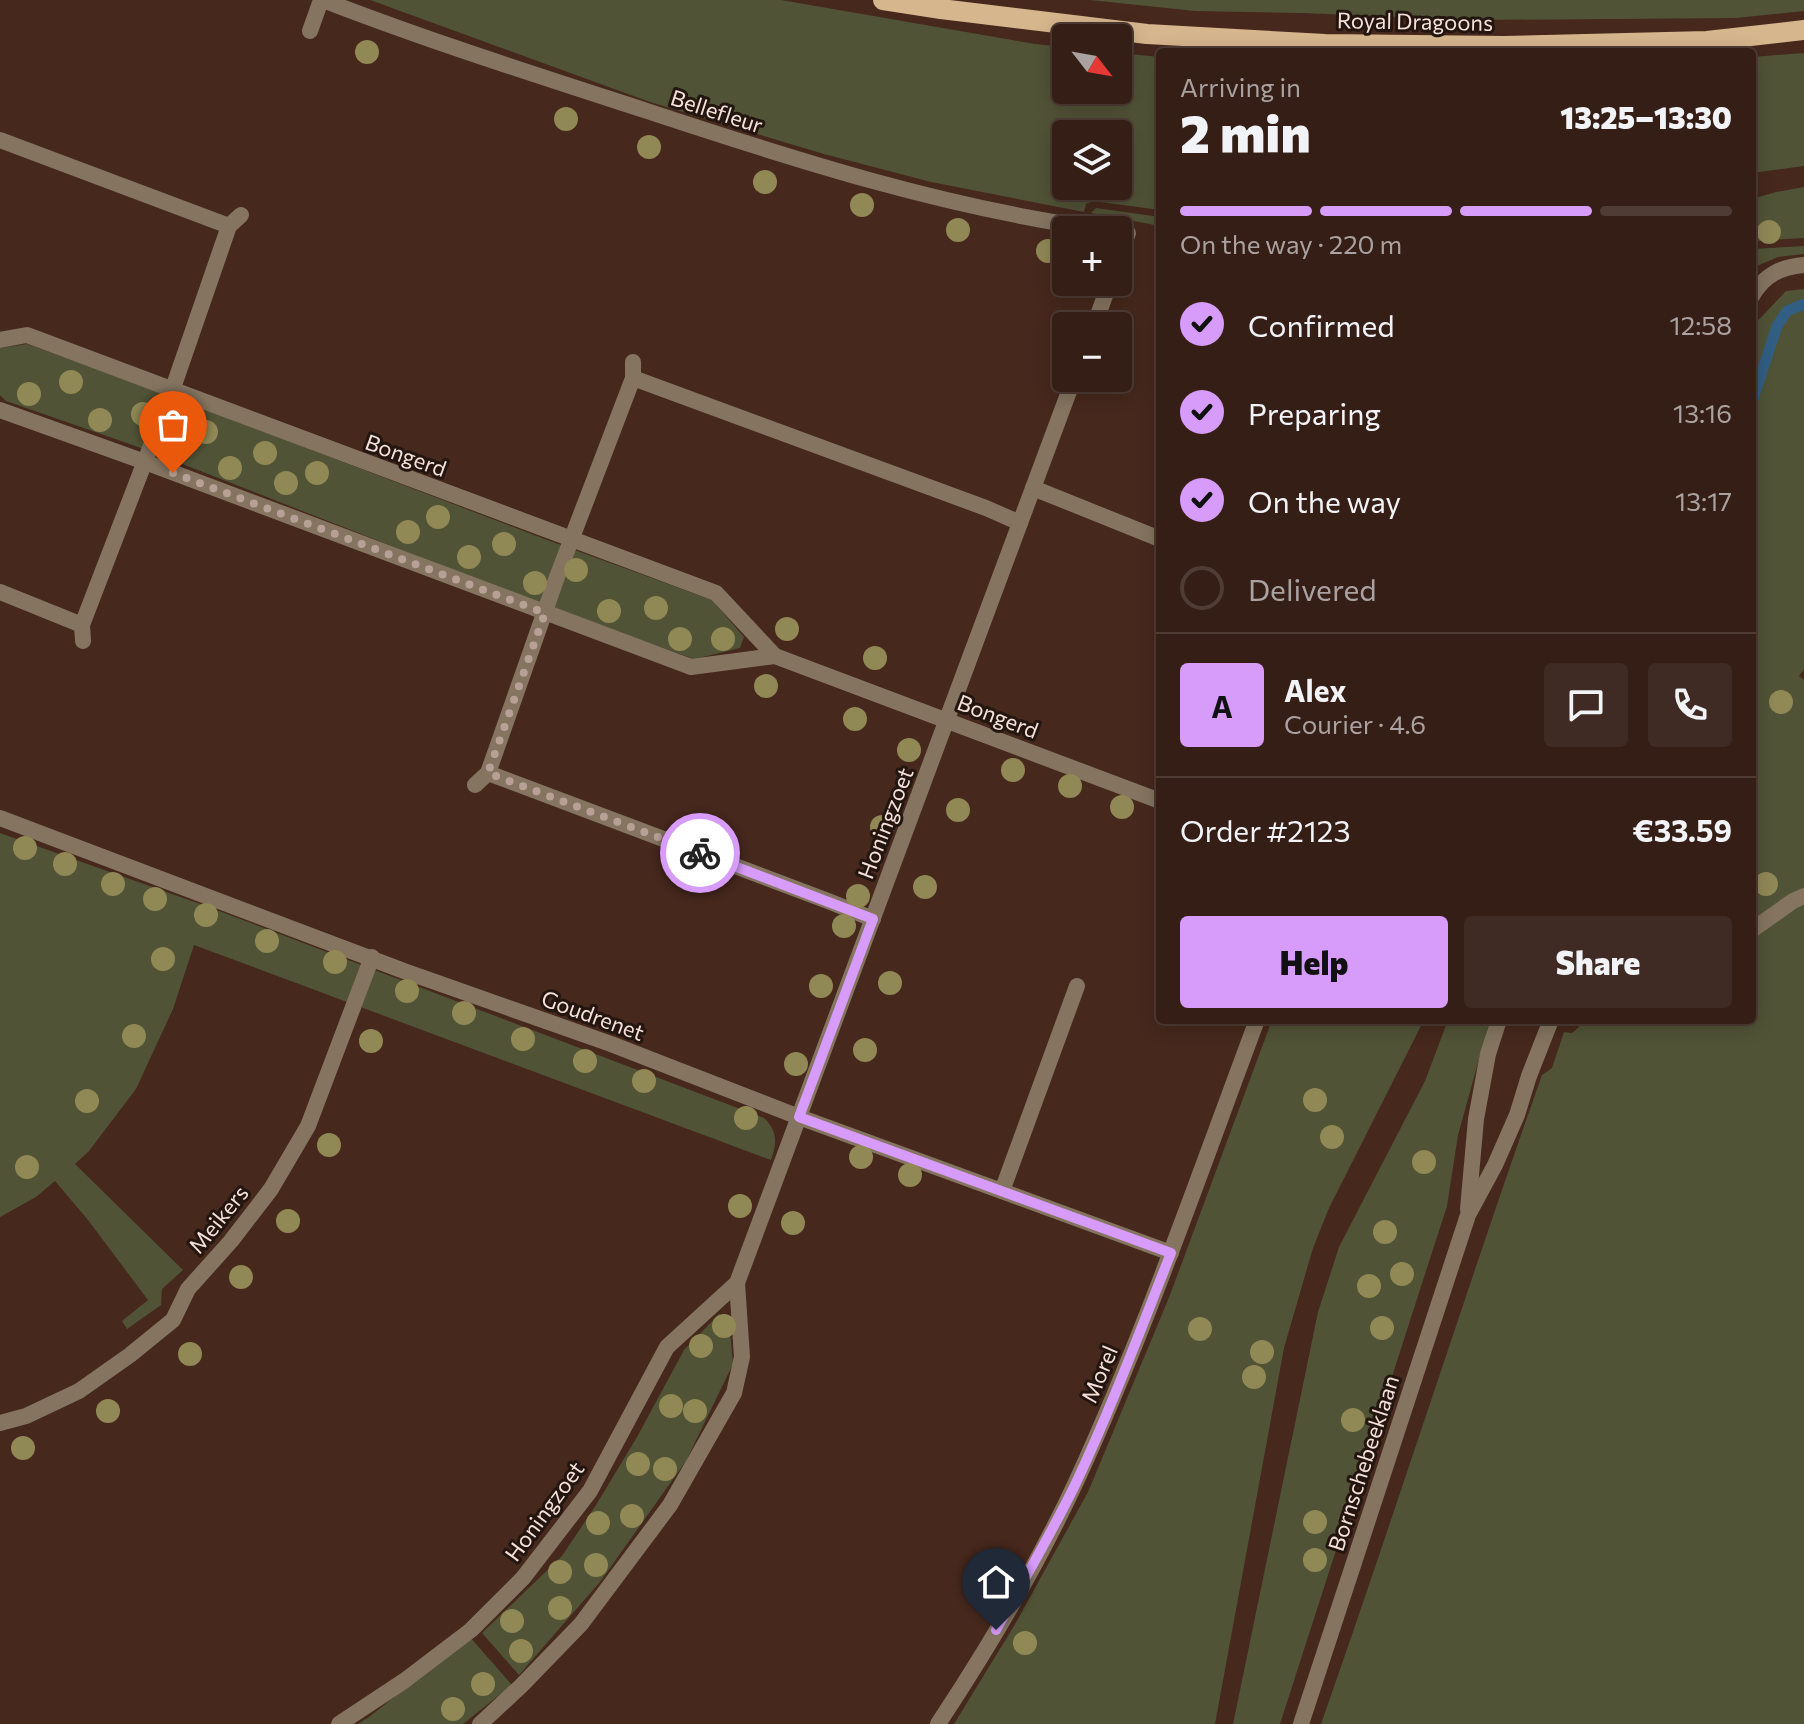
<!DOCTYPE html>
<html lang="en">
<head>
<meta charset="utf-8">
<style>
  :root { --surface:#341e16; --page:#3f2b23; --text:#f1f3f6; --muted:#a9a2a1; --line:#4e3c35; --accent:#d79bf9 }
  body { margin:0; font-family:Commissioner,sans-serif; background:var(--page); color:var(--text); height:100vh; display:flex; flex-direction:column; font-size:30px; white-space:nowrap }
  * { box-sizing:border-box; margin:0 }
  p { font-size:26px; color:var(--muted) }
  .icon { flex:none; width:44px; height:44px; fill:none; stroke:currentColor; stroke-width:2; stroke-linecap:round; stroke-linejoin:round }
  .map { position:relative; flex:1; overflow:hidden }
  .details { position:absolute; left:1156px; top:48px; width:600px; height:976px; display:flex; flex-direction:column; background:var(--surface); border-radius:8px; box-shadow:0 4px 20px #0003,0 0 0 2px var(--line) }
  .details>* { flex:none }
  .needle { width:52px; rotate:121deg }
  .buttons { position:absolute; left:1052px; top:24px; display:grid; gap:16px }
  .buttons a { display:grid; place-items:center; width:80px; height:80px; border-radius:8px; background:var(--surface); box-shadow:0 4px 20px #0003,0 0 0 2px var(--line); font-size:40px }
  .pin { position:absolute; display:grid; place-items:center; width:68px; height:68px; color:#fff; margin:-82px -34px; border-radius:50% 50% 50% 0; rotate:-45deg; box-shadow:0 0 8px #0007 }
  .pin .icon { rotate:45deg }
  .courier { position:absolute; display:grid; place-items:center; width:80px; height:80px; margin:-40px; border:6px solid #d79bf9; border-radius:50%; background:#fff; color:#222; box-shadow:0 2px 10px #0007 }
  .overview em { font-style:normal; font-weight:800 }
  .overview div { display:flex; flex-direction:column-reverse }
  .overview { display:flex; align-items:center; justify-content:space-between; height:136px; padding:0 24px }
  h1 { font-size:52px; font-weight:800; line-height:60px }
  .bar { display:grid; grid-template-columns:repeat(4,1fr); gap:12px 8px; align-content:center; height:96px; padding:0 24px }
  .bar i { height:10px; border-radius:6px; background:var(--line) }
  .bar .selected { background:var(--accent) }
  .bar p { grid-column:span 4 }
  .line { display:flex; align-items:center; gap:20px; padding:0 24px; border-top:2px solid var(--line) }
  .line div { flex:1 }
  .round { display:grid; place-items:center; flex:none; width:84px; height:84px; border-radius:8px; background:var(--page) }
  ol { padding:0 24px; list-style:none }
  li { display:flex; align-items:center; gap:24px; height:88px }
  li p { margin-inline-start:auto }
  li .icon { padding:8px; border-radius:50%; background:var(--accent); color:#111; stroke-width:4 }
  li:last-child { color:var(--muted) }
  li i { width:44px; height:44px; border:4px solid var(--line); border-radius:50% }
  .button { display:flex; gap:16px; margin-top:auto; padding:16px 24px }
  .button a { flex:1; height:92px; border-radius:8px; background:var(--accent); color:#111; font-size:32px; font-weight:800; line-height:92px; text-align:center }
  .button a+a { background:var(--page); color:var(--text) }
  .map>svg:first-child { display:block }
  .green { fill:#505335; fill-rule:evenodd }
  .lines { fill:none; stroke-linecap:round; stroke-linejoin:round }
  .stream { stroke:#315e82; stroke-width:11 }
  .service { stroke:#847460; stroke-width:16 }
  .minor { stroke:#847460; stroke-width:16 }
  .tertiary { stroke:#847460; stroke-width:16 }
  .primary { stroke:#d6b68d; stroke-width:20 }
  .tree { fill:#908855 }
  .done { stroke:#b8a097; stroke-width:8; stroke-dasharray:0 14.4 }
  .route { stroke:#d79bf9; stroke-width:10 }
  .labels { text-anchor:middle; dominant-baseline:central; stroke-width:6; stroke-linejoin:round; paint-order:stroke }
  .street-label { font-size:22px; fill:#f5e1d9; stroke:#231510 }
</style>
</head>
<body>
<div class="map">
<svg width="1804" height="1724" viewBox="0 0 1804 1724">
  <rect width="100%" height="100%" fill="#46281d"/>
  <g class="green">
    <path d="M370,0H781L1035,44L1066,47V90H1118V53L1160,57V210L1093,201L1086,204L1084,212L931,182L824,154L650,102ZM1118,134V186H1066V134Z"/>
    <path d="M1090,0H1804V11L1736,18L1477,20L1302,13L1195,11Z"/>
    <path d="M1804,53V166L1759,172L1752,175V57Z"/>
    <path d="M1804,187V238L1752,241V199L1776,192Z"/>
    <path d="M1096,208L1160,217V226L1091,213Z"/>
    <path d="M1804,246V254L1778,257L1752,268V249Z"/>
    <path d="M1804,289V669L1799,676L1804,680V1724H1321C1397,1508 1466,1290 1542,1075L1552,1068L1564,1032L1572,1033L1579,1027L1581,1020H1752V327L1786,291Z"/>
    <path d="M27,344L144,386L550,541L712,600L744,637L740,648L694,659L540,604L144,449L6,401L0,395V348Z"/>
    <path d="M0,833L206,906L764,1118C778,1131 777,1144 771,1160L194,945L173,1009L136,1089L89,1151L75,1164L183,1270L162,1289L161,1305L127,1329L122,1321L148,1300L88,1220L55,1181L36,1197L0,1217Z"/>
    <path d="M1272,1020H1424L1329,1208L1313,1248L1284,1348L1215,1724H954L1014,1626L1088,1492L1170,1295Z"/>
    <path d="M1448,1020H1490L1458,1135L1447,1206L1280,1724H1233L1318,1312L1339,1247L1425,1081Z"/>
    <path d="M719,1314L729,1320L733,1364L686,1461L600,1582L519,1675L482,1633L562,1556L596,1505L637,1437L684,1350Z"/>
    <path d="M470,1637L512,1685L463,1724H358L369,1717Z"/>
  </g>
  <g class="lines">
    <path class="stream" d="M1752,402L1777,326L1787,311L1804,304"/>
    <g class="service">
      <path d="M310,31L321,0"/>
      <path d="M0,140L229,226"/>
      <path d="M633,378L986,508L1020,523"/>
      <path d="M0,592L82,625"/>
      <path d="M83,641L82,625L172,391L229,226L241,215"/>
      <path d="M488,773L828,901L873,919"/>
      <path d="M475,785L488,773L557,577L633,378V362"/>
      <path d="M1002,1191L1077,986"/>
    </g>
    <g class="minor">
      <path d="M323,0C429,41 536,75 644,110C795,160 948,209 1106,230"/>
      <path d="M1118,232L1128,233L1118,260"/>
      <path d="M1094,326L1110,282"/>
      <path d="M0,340L27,335L716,593L775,656L1160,801"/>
      <path d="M0,410L145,462L691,667L775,656"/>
      <path d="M1033,488L1160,539"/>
      <path d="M0,818L404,971L611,1044L799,1117L1171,1253"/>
      <path d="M1752,930L1793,901L1804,896"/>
      <path d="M0,1423L26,1416L79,1391L130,1355L173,1320L188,1289L231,1241L271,1189L308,1126L372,957"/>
      <path d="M339,1724L404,1681L471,1630L523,1578L590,1491L667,1347L737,1283L1074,378"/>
      <path d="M480,1724L521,1686L581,1624L670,1505L734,1393L742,1357L737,1283"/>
      <path d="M938,1724C989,1647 1037,1566 1076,1482C1145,1332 1199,1175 1257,1020"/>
    </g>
    <g class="tertiary">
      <path d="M1752,296C1764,275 1781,267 1804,265"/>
      <path d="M1468,1209L1476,1119L1488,1054L1499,1020"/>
      <path d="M1301,1724L1468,1215L1495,1165L1517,1115L1529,1076L1551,1020"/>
    </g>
    <path class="primary" d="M883,0L941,9L1147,34L1325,44L1504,46L1707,41L1804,30"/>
  </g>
  <g class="tree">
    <circle cx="367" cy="52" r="12"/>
    <circle cx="566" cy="119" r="12"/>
    <circle cx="649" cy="147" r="12"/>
    <circle cx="765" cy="182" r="12"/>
    <circle cx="862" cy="205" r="12"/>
    <circle cx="958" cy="230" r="12"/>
    <circle cx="1769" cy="232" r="12"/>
    <circle cx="1048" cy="251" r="12"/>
    <circle cx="71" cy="382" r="12"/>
    <circle cx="29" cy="394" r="12"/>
    <circle cx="143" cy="414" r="12"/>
    <circle cx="100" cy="420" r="12"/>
    <circle cx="206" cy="432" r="12"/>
    <circle cx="167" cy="445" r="12"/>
    <circle cx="265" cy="453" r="12"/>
    <circle cx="230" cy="468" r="12"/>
    <circle cx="317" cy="473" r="12"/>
    <circle cx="286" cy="483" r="12"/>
    <circle cx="438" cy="517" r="12"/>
    <circle cx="408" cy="532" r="12"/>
    <circle cx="504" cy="544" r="12"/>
    <circle cx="469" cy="557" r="12"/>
    <circle cx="576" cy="570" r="12"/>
    <circle cx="535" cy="583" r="12"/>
    <circle cx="656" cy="608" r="12"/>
    <circle cx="609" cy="611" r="12"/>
    <circle cx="787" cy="629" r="12"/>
    <circle cx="680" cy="639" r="12"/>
    <circle cx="723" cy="639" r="12"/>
    <circle cx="875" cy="658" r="12"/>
    <circle cx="766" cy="686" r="12"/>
    <circle cx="1781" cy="702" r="12"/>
    <circle cx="855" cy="719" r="12"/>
    <circle cx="909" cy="750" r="12"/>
    <circle cx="1013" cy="770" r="12"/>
    <circle cx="1070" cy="786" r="12"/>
    <circle cx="1122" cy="807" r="12"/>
    <circle cx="958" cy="810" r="12"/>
    <circle cx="882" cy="827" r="12"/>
    <circle cx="25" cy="848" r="12"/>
    <circle cx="65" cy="864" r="12"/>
    <circle cx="113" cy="884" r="12"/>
    <circle cx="1766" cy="884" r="12"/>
    <circle cx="925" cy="887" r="12"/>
    <circle cx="858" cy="896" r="12"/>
    <circle cx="155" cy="899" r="12"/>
    <circle cx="206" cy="915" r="12"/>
    <circle cx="844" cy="926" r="12"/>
    <circle cx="267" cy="941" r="12"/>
    <circle cx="163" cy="959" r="12"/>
    <circle cx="335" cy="962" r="12"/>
    <circle cx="890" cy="983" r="12"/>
    <circle cx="821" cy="986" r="12"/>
    <circle cx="407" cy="991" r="12"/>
    <circle cx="464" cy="1013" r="12"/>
    <circle cx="134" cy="1036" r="12"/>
    <circle cx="523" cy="1039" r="12"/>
    <circle cx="371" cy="1041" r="12"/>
    <circle cx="865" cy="1050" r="12"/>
    <circle cx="585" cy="1061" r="12"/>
    <circle cx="796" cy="1064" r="12"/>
    <circle cx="644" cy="1081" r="12"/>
    <circle cx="1315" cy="1100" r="12"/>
    <circle cx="87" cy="1101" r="12"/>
    <circle cx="746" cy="1118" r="12"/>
    <circle cx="1332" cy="1137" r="12"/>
    <circle cx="329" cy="1145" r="12"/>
    <circle cx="861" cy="1157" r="12"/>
    <circle cx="1424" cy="1162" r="12"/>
    <circle cx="27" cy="1167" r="12"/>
    <circle cx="910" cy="1175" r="12"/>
    <circle cx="740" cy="1206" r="12"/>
    <circle cx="288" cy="1221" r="12"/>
    <circle cx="793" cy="1223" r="12"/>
    <circle cx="1385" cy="1232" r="12"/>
    <circle cx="1402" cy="1274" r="12"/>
    <circle cx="241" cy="1277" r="12"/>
    <circle cx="1369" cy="1286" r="12"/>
    <circle cx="724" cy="1326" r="12"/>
    <circle cx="1382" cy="1328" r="12"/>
    <circle cx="1200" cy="1329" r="12"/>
    <circle cx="701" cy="1346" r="12"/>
    <circle cx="1262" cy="1352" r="12"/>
    <circle cx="190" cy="1354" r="12"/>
    <circle cx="1254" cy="1377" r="12"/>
    <circle cx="671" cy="1406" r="12"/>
    <circle cx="108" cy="1411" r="12"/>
    <circle cx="695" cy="1411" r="12"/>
    <circle cx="1353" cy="1420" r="12"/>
    <circle cx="23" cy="1448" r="12"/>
    <circle cx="638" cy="1464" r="12"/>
    <circle cx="665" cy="1469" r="12"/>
    <circle cx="632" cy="1516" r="12"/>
    <circle cx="1315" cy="1522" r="12"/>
    <circle cx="598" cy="1523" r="12"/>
    <circle cx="1315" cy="1560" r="12"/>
    <circle cx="596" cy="1565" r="12"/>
    <circle cx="560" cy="1572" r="12"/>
    <circle cx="560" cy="1608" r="12"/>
    <circle cx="512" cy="1621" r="12"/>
    <circle cx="1025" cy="1643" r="12"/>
    <circle cx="521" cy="1651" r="12"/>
    <circle cx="483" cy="1684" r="12"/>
    <circle cx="453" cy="1709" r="12"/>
  </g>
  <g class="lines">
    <path class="done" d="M173,473L545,613L488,773L700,853"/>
    <path class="route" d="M700,853L873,919L799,1117L1171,1253C1140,1331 1111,1409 1075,1485C1051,1534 1023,1582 996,1630"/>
  </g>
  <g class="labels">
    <g class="street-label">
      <text transform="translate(1415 21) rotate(1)">Royal Dragoons</text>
      <text transform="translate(717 111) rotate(18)">Bellefleur</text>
      <text transform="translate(406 455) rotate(20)">Bongerd</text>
      <text transform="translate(998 716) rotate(21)">Bongerd</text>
      <text transform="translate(885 823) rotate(-69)">Honingzoet</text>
      <text transform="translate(593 1015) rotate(20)">Goudrenet</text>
      <text transform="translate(218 1219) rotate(-51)">Meikers</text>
      <text transform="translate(1099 1374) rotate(-67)">Morel</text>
      <text transform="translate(1363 1463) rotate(-72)">Bornschebeeklaan</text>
      <text transform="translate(544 1511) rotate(-54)">Honingzoet</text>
    </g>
  </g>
</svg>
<div class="buttons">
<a><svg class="needle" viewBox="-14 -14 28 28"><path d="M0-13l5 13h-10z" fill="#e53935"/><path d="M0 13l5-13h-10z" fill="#a9a2a1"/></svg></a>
<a><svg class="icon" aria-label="layers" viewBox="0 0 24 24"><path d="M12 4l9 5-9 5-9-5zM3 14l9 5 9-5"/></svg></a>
<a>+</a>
<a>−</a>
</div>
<div class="pin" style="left:173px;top:473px;background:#ea580c"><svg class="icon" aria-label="bag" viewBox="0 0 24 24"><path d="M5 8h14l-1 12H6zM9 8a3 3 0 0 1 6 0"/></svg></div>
<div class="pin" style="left:996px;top:1630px;background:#1f2937"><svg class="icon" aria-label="home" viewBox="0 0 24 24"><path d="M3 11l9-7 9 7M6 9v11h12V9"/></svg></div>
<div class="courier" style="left:700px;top:853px"><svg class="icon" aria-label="bike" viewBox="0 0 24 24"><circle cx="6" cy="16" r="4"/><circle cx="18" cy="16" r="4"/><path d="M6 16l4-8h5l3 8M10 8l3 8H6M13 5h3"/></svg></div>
<section class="details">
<div class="overview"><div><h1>2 min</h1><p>Arriving in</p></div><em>13:25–13:30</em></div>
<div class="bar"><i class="selected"></i><i class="selected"></i><i class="selected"></i><i></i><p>On the way · 220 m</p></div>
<ol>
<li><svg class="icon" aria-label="check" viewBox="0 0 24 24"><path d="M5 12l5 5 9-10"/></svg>Confirmed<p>12:58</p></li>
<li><svg class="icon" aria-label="check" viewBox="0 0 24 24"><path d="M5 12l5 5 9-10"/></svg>Preparing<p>13:16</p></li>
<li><svg class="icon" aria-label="check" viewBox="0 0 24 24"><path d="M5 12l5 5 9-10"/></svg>On the way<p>13:17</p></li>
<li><i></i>Delivered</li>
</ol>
<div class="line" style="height:144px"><b class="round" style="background:var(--accent);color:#111">A</b><div><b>Alex</b><p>Courier · 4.6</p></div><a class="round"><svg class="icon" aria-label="chat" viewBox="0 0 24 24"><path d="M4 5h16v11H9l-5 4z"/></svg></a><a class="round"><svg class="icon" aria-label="phone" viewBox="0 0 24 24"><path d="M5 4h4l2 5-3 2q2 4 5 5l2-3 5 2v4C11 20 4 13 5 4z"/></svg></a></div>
<div class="line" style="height:104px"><div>Order #2123</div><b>€33.59</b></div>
<div class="button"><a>Help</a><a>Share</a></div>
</section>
</div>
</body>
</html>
